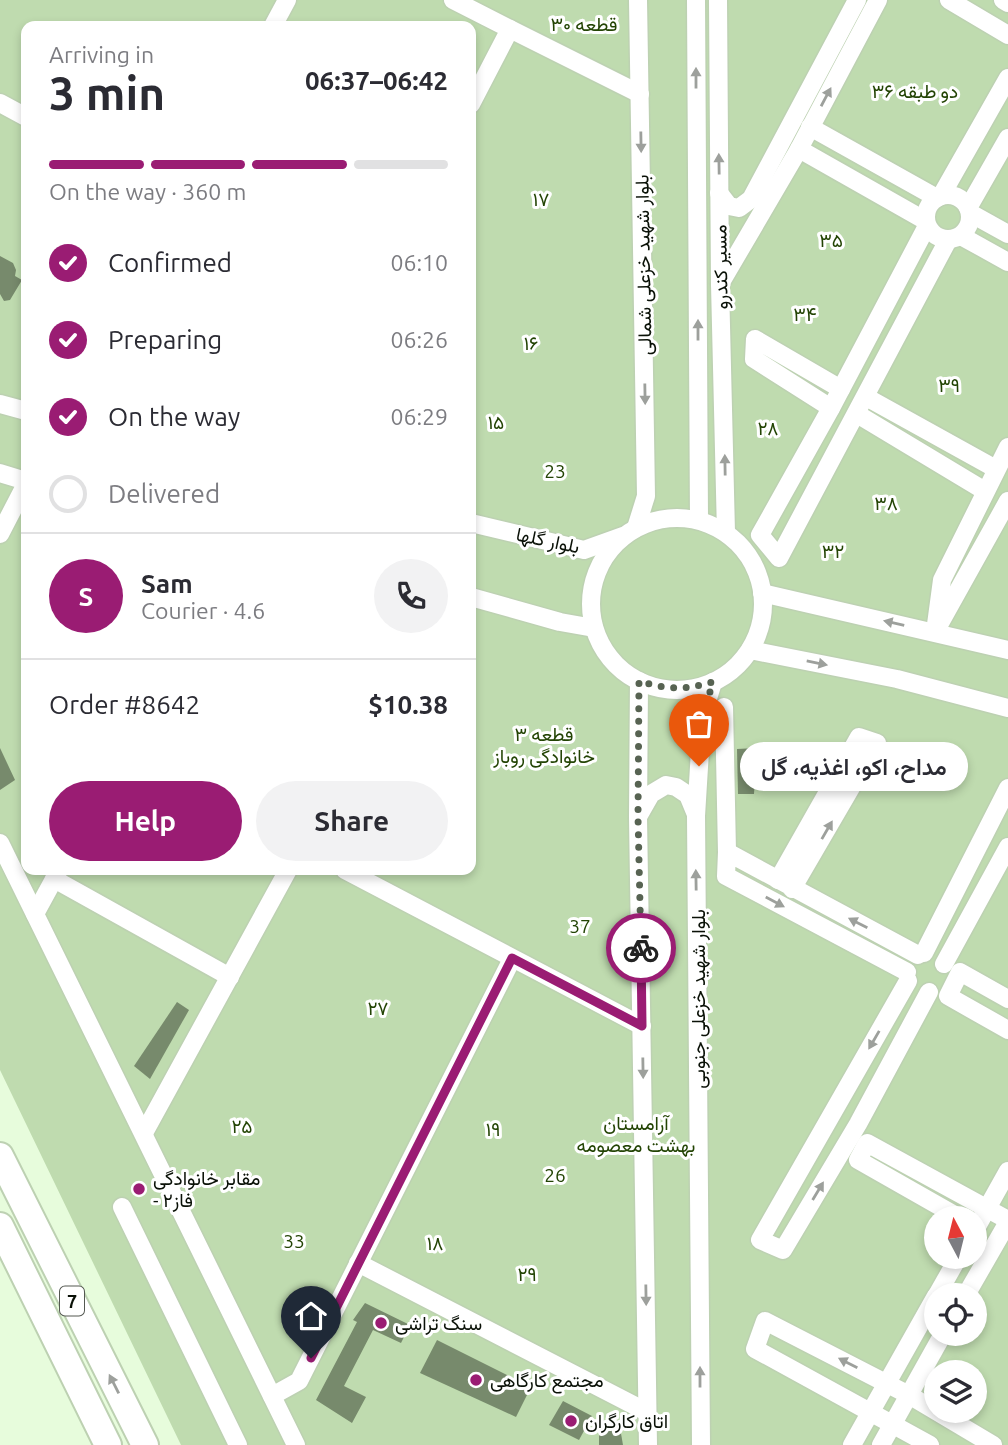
<!DOCTYPE html>
<html lang="en">
<head>
<meta charset="utf-8">
<style>
  :root { --surface:#fff; --page:#f2f2f3; --text:#2b2b33; --muted:#7c7c81; --line:#e1e1e2; --accent:#9a1c73 }
  body { margin:0; font-family:Ubuntu,Vazirmatn,sans-serif; background:var(--page); color:var(--text); height:100vh; display:flex; flex-direction:column; font-size:26px; white-space:nowrap }
  * { box-sizing:border-box; margin:0 }
  p { font-size:23px; color:var(--muted) }
  .icon { flex:none; width:38px; height:38px; fill:none; stroke:currentColor; stroke-width:2; stroke-linecap:round; stroke-linejoin:round }
  .map { position:relative; flex:1; overflow:hidden }
  .sheet { position:absolute; left:21px; top:21px; width:455px; height:854px; display:flex; flex-direction:column; background:var(--surface); border-radius:14px; box-shadow:0 4px 10px #0003 }
  .sheet>* { flex:none }
  .needle { width:46px; rotate:353deg }
  .buttons { position:absolute; left:924px; top:1206px; display:grid; gap:14px }
  .buttons a { display:grid; place-items:center; width:63px; height:63px; border-radius:50%; background:var(--surface); box-shadow:0 4px 10px #0003; font-size:35px }
  .pin { position:absolute; display:grid; place-items:center; width:60px; height:60px; color:#fff; margin:-72px -30px; border-radius:50% 50% 50% 0; rotate:-45deg; box-shadow:0 0 7px #0007 }
  .pin .icon { rotate:45deg }
  .courier { position:absolute; display:grid; place-items:center; width:70px; height:70px; margin:-35px; border:5px solid #9a1c73; border-radius:50%; background:#fff; color:#222; box-shadow:0 2px 9px #0007 }
  .bubble { position:absolute; height:49px; border-radius:24px; background:var(--surface); box-shadow:0 4px 10px #0003; font-size:23px; font-weight:600; line-height:49px; text-align:center }
  .overview em { font-style:normal; font-weight:600 }
  .overview div { display:flex; flex-direction:column-reverse }
  .overview { display:flex; align-items:center; justify-content:space-between; height:119px; padding:0 28px }
  h1 { font-size:46px; font-weight:600; line-height:52px }
  .bar { display:grid; grid-template-columns:repeat(4,1fr); gap:10px 7px; align-content:center; height:84px; padding:0 28px }
  .bar i { height:9px; border-radius:5px; background:var(--line) }
  .bar .on { background:var(--accent) }
  .bar p { grid-column:span 4 }
  .line { display:flex; align-items:center; gap:18px; padding:0 28px; border-top:2px solid var(--line) }
  .line div { flex:1 }
  .round { display:grid; place-items:center; flex:none; width:74px; height:74px; border-radius:37px; background:var(--page) }
  ol { padding:0 28px; list-style:none }
  li { display:flex; align-items:center; gap:21px; height:77px }
  li p { margin-inline-start:auto }
  li .icon { padding:7px; border-radius:50%; background:var(--accent); color:#fff; stroke-width:4 }
  li:last-child { color:var(--muted) }
  li i { width:38px; height:38px; border:4px solid var(--line); border-radius:50% }
  .action { display:flex; gap:14px; margin-top:auto; padding:14px 28px }
  .action a { flex:1; height:80px; border-radius:42px; background:var(--accent); color:#fff; font-size:28px; font-weight:600; line-height:80px; text-align:center }
  .action a+a { background:var(--page); color:var(--text) }
  .map>svg:first-child { display:block }
  .green { fill:#bfdbaf; fill-rule:evenodd }
  .building { fill:#778a6c }
  .lines { fill:none; stroke-linecap:round; stroke-linejoin:round }
  .minor-casing { stroke:#bdd1b2; stroke-width:21 }
  .highway-casing { stroke:#bdd1b2; stroke-width:30 }
  .minor { stroke:#fff; stroke-width:18 }
  .highway { stroke:#fff; stroke-width:26 }
  .oneway { fill:#9da09c }
  .done { stroke:#576352; stroke-width:7; stroke-dasharray:0 12.6 }
  .route { stroke:#9a1c73; stroke-width:9 }
  .poi-dot { fill:#9a1c73; stroke:#fff; stroke-width:2.5 }
  .labels { text-anchor:middle; dominant-baseline:central; stroke-width:6; stroke-linejoin:round; paint-order:stroke }
  .shield { fill:#fff; stroke:#545851; stroke-width:2 }
  .shield-label { font-size:18px; font-weight:bold; fill:#0a1107 }
  .park-label { font-size:19px; fill:#234404; stroke:#fff }
  .street-label { font-size:19px; fill:#0a1107; stroke:#fff }
  .poi-label { font-size:19px; fill:#0a1107; stroke:#fff; text-anchor:start }
</style>
</head>
<body>
<div class="map">
<svg width="1008" height="1445" viewBox="0 0 1008 1445">
  <rect width="100%" height="100%" fill="#e7fcdc"/>
  <path class="green" d="M0,0H1008V1445H181L0,1070ZM26,26H471V870H26ZM936,1218H975V1256H936ZM936,1295H975V1334H936ZM936,1372H975V1410H936Z"/>
  <g class="building">
    <path d="M0,256L13,263L16,270L15,276L22,280L10,300L4,301L0,294Z"/>
    <path d="M0,748L15,780L0,790Z"/>
    <path d="M757,748L754,794H738L737,749Z"/>
    <path d="M177,1002L189,1010L150,1079L134,1066Z"/>
    <path d="M365,1303L410,1325L401,1343L373,1330L344,1386L366,1397L352,1423L316,1400L357,1322L353,1320Z"/>
    <path d="M437,1340L531,1387L516,1417L420,1373Z"/>
    <path d="M563,1401L592,1416L579,1440L549,1425Z"/>
    <path d="M599,1420L619,1422L623,1445H599Z"/>
  </g>
  <g class="lines">
    <defs>
      <g id="minor">
        <path d="M453,0L510,29L471,104"/>
        <path d="M696,0L699,520"/>
        <path d="M718,0L720,284L726,533"/>
        <path d="M949,0L1008,35"/>
        <path d="M1003,0L1008,3"/>
        <path d="M273,26L287,0"/>
        <path d="M510,29L640,94"/>
        <path d="M0,103L26,117"/>
        <path d="M810,127L937,198"/>
        <path d="M799,149L926,221"/>
        <path d="M719,193L729,206L739,208L751,199L857,0"/>
        <circle cx="948" cy="217" r="22"/>
        <path d="M941,196L1008,78"/>
        <path d="M968,208L1008,138"/>
        <path d="M970,213L1008,234"/>
        <path d="M927,226L831,408L760,535L779,558L948,240"/>
        <path d="M961,236L1008,262"/>
        <path d="M720,284L799,149L878,0"/>
        <path d="M866,397L996,469"/>
        <path d="M0,404L26,411"/>
        <path d="M831,408L754,359L755,339L841,389"/>
        <path d="M857,414L985,491"/>
        <path d="M0,473L26,481"/>
        <circle cx="677" cy="604" r="86"/>
        <path d="M471,523L584,550L623,536"/>
        <path d="M636,528L646,496L638,0"/>
        <path d="M0,534L26,484"/>
        <path d="M762,593L1008,650"/>
        <path d="M471,597L560,622L594,628"/>
        <path d="M940,623L1008,501"/>
        <path d="M935,632L942,580L1008,447"/>
        <path d="M750,650L897,679L1008,708"/>
        <path d="M639,681L638,817L648,1445"/>
        <path d="M724,707L727,852"/>
        <path d="M639,815L651,794L666,785L676,787L688,795L695,812"/>
        <path d="M0,843L296,1445"/>
        <path d="M345,870L642,1026"/>
        <path d="M54,879L230,977"/>
        <path d="M778,880L859,737L877,743L792,889"/>
        <path d="M35,914L59,870"/>
        <path d="M924,953L1008,788"/>
        <path d="M944,964L1008,847"/>
        <path d="M907,972L726,876L727,852L918,955"/>
        <path d="M908,981L760,1240L783,1250L858,1124L929,992"/>
        <path d="M1008,999L960,972L948,996L1008,1030"/>
        <path d="M144,1133L288,870"/>
        <path d="M122,1207L238,1445"/>
        <path d="M960,1218L858,1160L867,1143L1008,1220"/>
        <path d="M975,1230L1008,1171"/>
        <path d="M358,1263L647,1412"/>
        <path d="M937,1295L959,1256"/>
        <path d="M966,1295L1008,1222"/>
        <path d="M272,1396L299,1381L512,959"/>
        <path d="M701,1445L696,816L702,718L713,682"/>
        <path d="M852,1445L936,1296"/>
        <path d="M881,1445L943,1334"/>
        <path d="M930,1445L755,1349L765,1321L909,1395L993,1445"/>
      </g>
      <g id="highway">
        <path d="M0,1156L145,1445"/>
        <path d="M0,1226L108,1445"/>
      </g>
    </defs>
    <use href="#minor" class="minor-casing"/>
    <use href="#highway" class="highway-casing"/>
    <use href="#minor" class="minor"/>
    <use href="#highway" class="highway"/>
  </g>
  <defs><path id="oneway-solid" d="M-6-.8H1V-3.2L6.5 0L1 3.2V.8H-6Z" transform="scale(1.75)"/></defs>
  <g class="oneway">
    <use href="#oneway-solid" transform="translate(696 78) rotate(-90)"/>
    <use href="#oneway-solid" transform="translate(826 97) rotate(-62)"/>
    <use href="#oneway-solid" transform="translate(641 142) rotate(89)"/>
    <use href="#oneway-solid" transform="translate(719 164) rotate(-91)"/>
    <use href="#oneway-solid" transform="translate(698 330) rotate(-90)"/>
    <use href="#oneway-solid" transform="translate(645 394) rotate(89)"/>
    <use href="#oneway-solid" transform="translate(725 465) rotate(-91)"/>
    <use href="#oneway-solid" transform="translate(894 623) rotate(-167)"/>
    <use href="#oneway-solid" transform="translate(817 663) rotate(11)"/>
    <use href="#oneway-solid" transform="translate(827 830) rotate(-60)"/>
    <use href="#oneway-solid" transform="translate(696 880) rotate(-91)"/>
    <use href="#oneway-solid" transform="translate(775 902) rotate(28)"/>
    <use href="#oneway-solid" transform="translate(858 923) rotate(-153)"/>
    <use href="#oneway-solid" transform="translate(874 1040) rotate(120)"/>
    <use href="#oneway-solid" transform="translate(643 1068) rotate(89)"/>
    <use href="#oneway-solid" transform="translate(818 1191) rotate(-59)"/>
    <use href="#oneway-solid" transform="translate(646 1295) rotate(89)"/>
    <use href="#oneway-solid" transform="translate(848 1363) rotate(-153)"/>
    <use href="#oneway-solid" transform="translate(700 1377) rotate(-90)"/>
    <use href="#oneway-solid" transform="translate(114 1384) rotate(-117)"/>
  </g>
  <g class="lines">
    <path class="done" d="M641,948L638,817L639,681C669,690 684,690 713,682L702,718L699,766"/>
    <path class="route" d="M311,1358L512,958L642,1026L641,948"/>
  </g>
  <g class="poi-dot">
    <circle cx="139" cy="1189" r="7"/>
    <circle cx="381" cy="1323" r="7"/>
    <circle cx="476" cy="1380" r="7"/>
    <circle cx="571" cy="1421" r="7"/>
  </g>
  <g class="labels">
    <rect class="shield" x="60" y="1286.5" width="24" height="29" rx="5"/>
    <g class="shield-label">
      <text x="72" y="1301">7</text>
    </g>
    <g class="park-label">
      <text x="584" y="24">قطعه ۳۰</text>
      <text x="915" y="91">۳۶ دو طبقه</text>
      <text x="541" y="199">۱۷</text>
      <text x="831" y="240">۳۵</text>
      <text x="805" y="314">۳۴</text>
      <text x="531" y="343">۱۶</text>
      <text x="949" y="385">۳۹</text>
      <text x="496" y="422">۱۵</text>
      <text x="768" y="428">۲۸</text>
      <text x="555" y="471">23</text>
      <text x="886" y="503">۳۸</text>
      <text x="833" y="551">۳۲</text>
      <text x="544" y="734">قطعه ۳<tspan x="544" dy="22">خانوادگی روباز</tspan></text>
      <text x="580" y="926">37</text>
      <text x="378" y="1008">۲۷</text>
      <text x="636" y="1123">آرامستان<tspan x="636" dy="22">بهشت معصومه</tspan></text>
      <text x="242" y="1126">۲۵</text>
      <text x="493" y="1129">۱۹</text>
      <text x="555" y="1175">26</text>
      <text x="294" y="1241">33</text>
      <text x="435" y="1243">۱۸</text>
      <text x="527" y="1274">۲۹</text>
    </g>
    <g class="street-label">
      <text transform="translate(643 265) rotate(-91)">بلوار شهید خزعلی شمالی</text>
      <text transform="translate(720 267) rotate(-91)">مسیر کندرو</text>
      <text transform="translate(548 540) rotate(12)">بلوار گلها</text>
      <text transform="translate(698 999) rotate(-90)">بلوار شهید خزعلی جنوبی</text>
    </g>
    <g class="poi-label">
      <text x="153" y="1178">مقابر خانوادگی<tspan x="153" dy="22">- فاز۲</tspan></text>
      <text x="395" y="1323">سنگ تراشی</text>
      <text x="490" y="1380">مجتمع کارگاهی</text>
      <text x="585" y="1421">اتاق کارگران</text>
    </g>
  </g>
</svg>
<div class="buttons">
<a><svg class="needle" viewBox="-14 -14 28 28"><path d="M0-13l5 13h-10z" fill="#e53935"/><path d="M0 13l5-13h-10z" fill="#7c7c81"/></svg></a>
<a><svg class="icon" aria-label="locate" viewBox="0 0 24 24"><circle cx="12" cy="12" r="6"/><path d="M12 2v4M12 18v4M2 12h4M18 12h4"/></svg></a>
<a><svg class="icon" aria-label="layers" viewBox="0 0 24 24"><path d="M12 4l9 5-9 5-9-5zM3 14l9 5 9-5"/></svg></a>
</div>
<div class="pin" style="left:699px;top:766px;background:#ea580c"><svg class="icon" aria-label="bag" viewBox="0 0 24 24"><path d="M5 8h14l-1 12H6zM9 8a3 3 0 0 1 6 0"/></svg></div>
<div class="pin" style="left:311px;top:1358px;background:#1f2937"><svg class="icon" aria-label="home" viewBox="0 0 24 24"><path d="M3 11l9-7 9 7M6 9v11h12V9"/></svg></div>
<div class="courier" style="left:641px;top:948px"><svg class="icon" aria-label="bike" viewBox="0 0 24 24"><circle cx="6" cy="16" r="4"/><circle cx="18" cy="16" r="4"/><path d="M6 16l4-8h5l3 8M10 8l3 8H6M13 5h3"/></svg></div>
<div class="bubble" style="left:740px;top:742px;width:228px">مداح، اکو، اغذیه، گل</div>
<section class="sheet">
<div class="overview"><div><h1>3 min</h1><p>Arriving in</p></div><em>06:37–06:42</em></div>
<div class="bar"><i class="on"></i><i class="on"></i><i class="on"></i><i></i><p>On the way · 360 m</p></div>
<ol>
<li><svg class="icon" aria-label="check" viewBox="0 0 24 24"><path d="M5 12l5 5 9-10"/></svg>Confirmed<p>06:10</p></li>
<li><svg class="icon" aria-label="check" viewBox="0 0 24 24"><path d="M5 12l5 5 9-10"/></svg>Preparing<p>06:26</p></li>
<li><svg class="icon" aria-label="check" viewBox="0 0 24 24"><path d="M5 12l5 5 9-10"/></svg>On the way<p>06:29</p></li>
<li><i></i>Delivered</li>
</ol>
<div class="line" style="height:126px"><b class="round" style="background:var(--accent);color:#fff">S</b><div><b>Sam</b><p>Courier · 4.6</p></div><a class="round"><svg class="icon" aria-label="phone" viewBox="0 0 24 24"><path d="M5 4h4l2 5-3 2q2 4 5 5l2-3 5 2v4C11 20 4 13 5 4z"/></svg></a></div>
<div class="line" style="height:91px"><div>Order #8642</div><b>$10.38</b></div>
<div class="action"><a>Help</a><a>Share</a></div>
</section>
</div>
</body>
</html>
